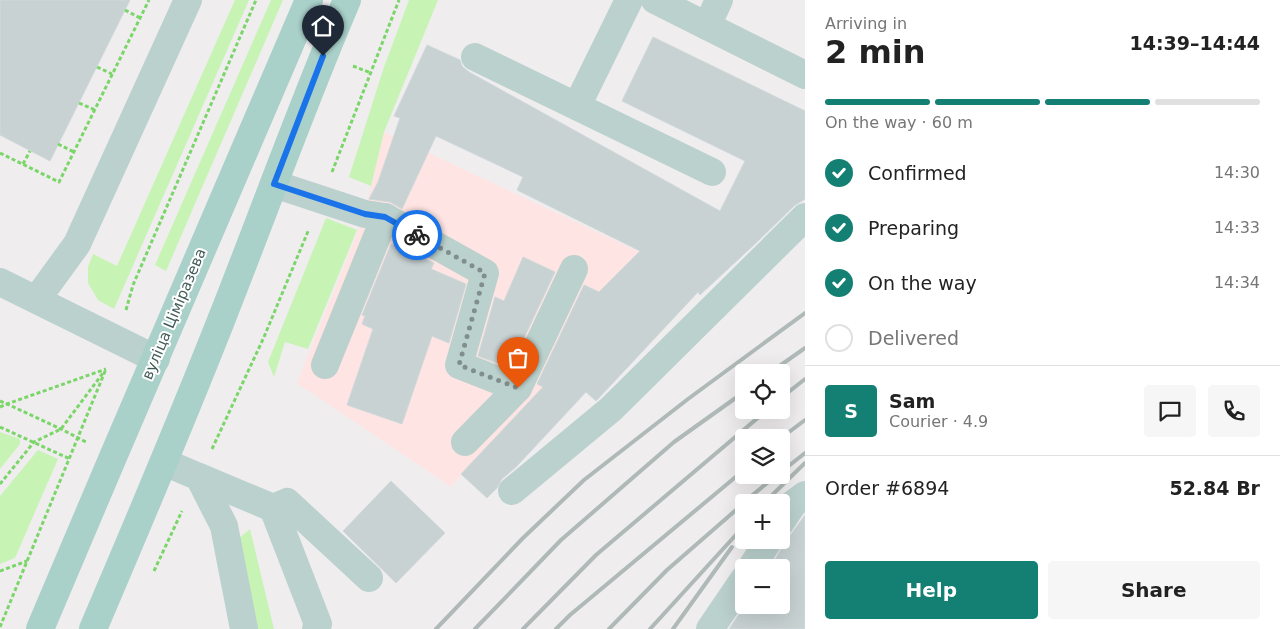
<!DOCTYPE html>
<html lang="en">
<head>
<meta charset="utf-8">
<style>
  :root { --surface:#fff; --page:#f6f6f6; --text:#222; --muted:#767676; --line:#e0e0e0; --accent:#148074 }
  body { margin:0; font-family:"DejaVu Sans",sans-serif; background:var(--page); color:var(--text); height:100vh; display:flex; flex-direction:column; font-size:19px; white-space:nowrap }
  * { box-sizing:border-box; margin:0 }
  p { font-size:16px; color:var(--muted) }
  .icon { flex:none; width:28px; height:28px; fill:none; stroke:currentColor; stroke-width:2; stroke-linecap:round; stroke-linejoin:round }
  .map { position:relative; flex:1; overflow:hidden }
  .details { display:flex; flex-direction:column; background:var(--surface); width:475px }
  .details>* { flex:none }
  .controls { position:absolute; left:735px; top:364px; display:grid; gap:10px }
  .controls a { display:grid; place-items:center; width:55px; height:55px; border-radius:5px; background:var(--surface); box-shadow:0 5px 20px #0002; font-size:25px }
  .pin { position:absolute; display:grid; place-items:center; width:42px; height:42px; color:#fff; margin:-51px -21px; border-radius:50% 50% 50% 0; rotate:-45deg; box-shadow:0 0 5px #0007 }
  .pin .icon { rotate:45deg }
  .courier { position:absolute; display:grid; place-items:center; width:50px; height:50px; margin:-25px; border:4px solid #1a73e8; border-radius:50%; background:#fff; color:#222; box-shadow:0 1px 6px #0007 }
  .overview em { font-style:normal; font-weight:600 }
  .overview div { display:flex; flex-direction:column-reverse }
  .overview { display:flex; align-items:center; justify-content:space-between; height:85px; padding:0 20px }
  h1 { font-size:32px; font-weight:600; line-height:38px }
  .bar { display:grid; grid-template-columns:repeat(4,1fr); gap:8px 5px; align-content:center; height:60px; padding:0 20px }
  .bar i { height:6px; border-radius:4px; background:var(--line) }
  .bar .active { background:var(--accent) }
  .bar p { grid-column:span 4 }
  .line { display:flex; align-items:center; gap:12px; padding:0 20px; border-top:1px solid var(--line) }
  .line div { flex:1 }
  .round { display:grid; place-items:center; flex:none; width:52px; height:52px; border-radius:5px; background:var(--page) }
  ol { padding:0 20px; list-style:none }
  li { display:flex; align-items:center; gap:15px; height:55px }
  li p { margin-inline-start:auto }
  li .icon { padding:5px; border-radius:50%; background:var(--accent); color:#fff; stroke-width:4 }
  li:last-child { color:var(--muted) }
  li i { width:28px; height:28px; border:2px solid var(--line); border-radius:50% }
  .primary-button { display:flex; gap:10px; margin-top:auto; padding:10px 20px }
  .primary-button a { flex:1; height:58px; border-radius:5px; background:var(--accent); color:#fff; font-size:20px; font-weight:600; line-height:58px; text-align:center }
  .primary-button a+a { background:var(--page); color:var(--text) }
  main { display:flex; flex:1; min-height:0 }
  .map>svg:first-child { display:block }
  .commercial { fill:#fee4e3 }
  .green { fill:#c7f4b5 }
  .building { fill:#c8d2d3; stroke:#d0d9da }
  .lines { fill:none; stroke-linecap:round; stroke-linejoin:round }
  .path { stroke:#7bd669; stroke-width:3; stroke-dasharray:4 2.5; stroke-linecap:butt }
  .minor { stroke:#bbd1cd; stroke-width:28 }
  .major { stroke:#a9d0c9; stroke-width:28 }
  .rail { stroke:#aeb9b8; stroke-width:4 }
  .done { stroke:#808f8d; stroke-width:5; stroke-dasharray:0 9 }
  .route { stroke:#1a73e8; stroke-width:6 }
  .labels { text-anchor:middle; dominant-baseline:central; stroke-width:4; stroke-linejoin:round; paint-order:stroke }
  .street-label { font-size:15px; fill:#435d58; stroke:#fff }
</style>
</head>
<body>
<main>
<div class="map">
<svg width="805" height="629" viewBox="0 0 805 629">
  <rect width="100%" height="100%" fill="#f0edef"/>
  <path class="commercial" d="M384,132L678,270L462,474L451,487L297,383L365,214L371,186Z"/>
  <g class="green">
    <path d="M235,0H249L114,309L98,300L88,283V267L93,254L117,266Z"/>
    <path d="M271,0H283L166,271L155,265Z"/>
    <path d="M409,0H438L384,132L371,186L349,177L384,67Z"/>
    <path d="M326,218L357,230L308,349L285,342L274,377L268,362Z"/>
    <path d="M0,432L20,439V444L0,469Z"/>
    <path d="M38,450L58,459L15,558L0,564V496Z"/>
    <path d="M250,529L274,629H258L238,539Z"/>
  </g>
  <g class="building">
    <path d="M0,0H130L50,161L0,135Z"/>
    <path d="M653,37L805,111V199L794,206L756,243L700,295L698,292L597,400L596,401L586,392L516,467L502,479L497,488L487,498L461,474L543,387L537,384L584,285L599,292L640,251L517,190L523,177L436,136L402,209L390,202L369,199L378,182L400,118L394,116L427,45L460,60L462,66L469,72L720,211L745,161L622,101Z"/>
    <path d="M391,244L434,263L431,269L466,284L449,343L432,336L402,424L347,405L373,329L362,324L365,316L362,315Z"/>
    <path d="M523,257L555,272L510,368L478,356L495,297L504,301Z"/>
    <path d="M391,481L445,533L396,583L343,531Z"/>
    <path d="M805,515V629H729L745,605H781V568H770L784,544Z"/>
  </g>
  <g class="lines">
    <g class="path">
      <path d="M125,10L140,18"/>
      <path d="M353,66L371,73"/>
      <path d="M97,67L112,74"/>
      <path d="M79,103L95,110"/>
      <path d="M58,144L74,152"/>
      <path d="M0,153L59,182L149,0"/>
      <path d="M23,164L30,151"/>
      <path d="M332,172L399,0"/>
      <path d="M126,310L133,285L256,0"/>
      <path d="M0,401L7,404L106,369"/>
      <path d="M0,407L7,404L61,429L86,442"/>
      <path d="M0,427L70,459"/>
      <path d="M212,449L264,337L309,229"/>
      <path d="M0,484L34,442L61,429L103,373"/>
      <path d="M0,571L27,561"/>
      <path d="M154,571L182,511"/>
      <path d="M0,627L106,369"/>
    </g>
    <g class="minor">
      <path d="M655,0L805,75"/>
      <path d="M707,26L719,0"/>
      <path d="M475,57L712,172"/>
      <path d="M577,106L629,0"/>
      <path d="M274,184L365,214L385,217L485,273L459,365L518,388L465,442"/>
      <path d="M0,282L156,359"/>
      <path d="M37,299L77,244L188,0"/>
      <path d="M325,365L385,217"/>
      <path d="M518,388L574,269"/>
      <path d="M164,462L199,477L224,526L244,629"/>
      <path d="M199,477L273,508"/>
      <path d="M512,491L611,409L805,217"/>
      <path d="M781,522L793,504L805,495"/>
      <path d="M751,568L769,540"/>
      <path d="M316,629L318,624L273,508L287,502L369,578"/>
      <path d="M710,629L744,579"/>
    </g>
    <g class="major">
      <path d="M40,629L113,457L309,0"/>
      <path d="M93,629C137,526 181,422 222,318C264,212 302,105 347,0"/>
    </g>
    <g class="rail">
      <path d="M771,372L805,348"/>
      <path d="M781,398L805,379"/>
      <path d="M781,438L805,420"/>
      <path d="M781,472L805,453"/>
      <path d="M744,502L777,475"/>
      <path d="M765,502L805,463"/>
      <path d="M436,629L523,538L584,480L688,399L805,313"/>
      <path d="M475,629L561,540L674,442L744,392"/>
      <path d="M523,629L596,555L767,410"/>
      <path d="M556,629L570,615L744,470"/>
      <path d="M609,629L667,570L744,503"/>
      <path d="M650,629L744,526"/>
      <path d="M673,629L732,547"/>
    </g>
  </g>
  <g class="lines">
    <path class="done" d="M417,235L485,273L459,365L518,388"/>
    <path class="route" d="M323,56L274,184L365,214L385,217L417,235"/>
  </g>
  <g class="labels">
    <g class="street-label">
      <text transform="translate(174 314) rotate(-67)">вуліца Ціміразева</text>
    </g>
  </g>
</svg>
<div class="controls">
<a><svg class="icon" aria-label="locate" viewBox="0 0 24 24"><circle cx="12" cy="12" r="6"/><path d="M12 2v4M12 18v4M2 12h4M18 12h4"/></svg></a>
<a><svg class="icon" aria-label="layers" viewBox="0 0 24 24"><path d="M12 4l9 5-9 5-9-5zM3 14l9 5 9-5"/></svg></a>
<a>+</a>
<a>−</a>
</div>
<div class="pin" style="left:518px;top:388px;background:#ea580c"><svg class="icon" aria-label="bag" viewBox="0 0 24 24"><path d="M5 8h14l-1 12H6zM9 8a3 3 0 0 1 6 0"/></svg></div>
<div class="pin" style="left:323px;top:56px;background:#1f2937"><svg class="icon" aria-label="home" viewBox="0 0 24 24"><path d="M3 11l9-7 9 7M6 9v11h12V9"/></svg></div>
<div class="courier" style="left:417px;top:235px"><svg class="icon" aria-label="bike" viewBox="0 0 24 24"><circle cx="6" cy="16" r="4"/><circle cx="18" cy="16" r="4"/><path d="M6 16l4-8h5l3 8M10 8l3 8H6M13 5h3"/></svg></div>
</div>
<section class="details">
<div class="overview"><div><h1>2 min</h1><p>Arriving in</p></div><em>14:39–14:44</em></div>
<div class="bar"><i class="active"></i><i class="active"></i><i class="active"></i><i></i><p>On the way · 60 m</p></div>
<ol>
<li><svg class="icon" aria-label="check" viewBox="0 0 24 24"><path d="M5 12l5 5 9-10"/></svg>Confirmed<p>14:30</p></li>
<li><svg class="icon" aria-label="check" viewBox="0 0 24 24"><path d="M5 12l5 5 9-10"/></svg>Preparing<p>14:33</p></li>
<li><svg class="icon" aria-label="check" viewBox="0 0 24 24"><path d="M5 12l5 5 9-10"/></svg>On the way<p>14:34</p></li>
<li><i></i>Delivered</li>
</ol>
<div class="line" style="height:90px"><b class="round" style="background:var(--accent);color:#fff">S</b><div><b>Sam</b><p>Courier · 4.9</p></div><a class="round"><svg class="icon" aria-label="chat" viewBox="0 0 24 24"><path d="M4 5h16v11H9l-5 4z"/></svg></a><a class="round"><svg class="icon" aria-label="phone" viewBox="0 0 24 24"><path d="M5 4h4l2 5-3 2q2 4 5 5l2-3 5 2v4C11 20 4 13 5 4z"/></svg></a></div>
<div class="line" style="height:65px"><div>Order #6894</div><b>52.84 Br</b></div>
<div class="primary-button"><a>Help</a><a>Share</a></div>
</section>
</main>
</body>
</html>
